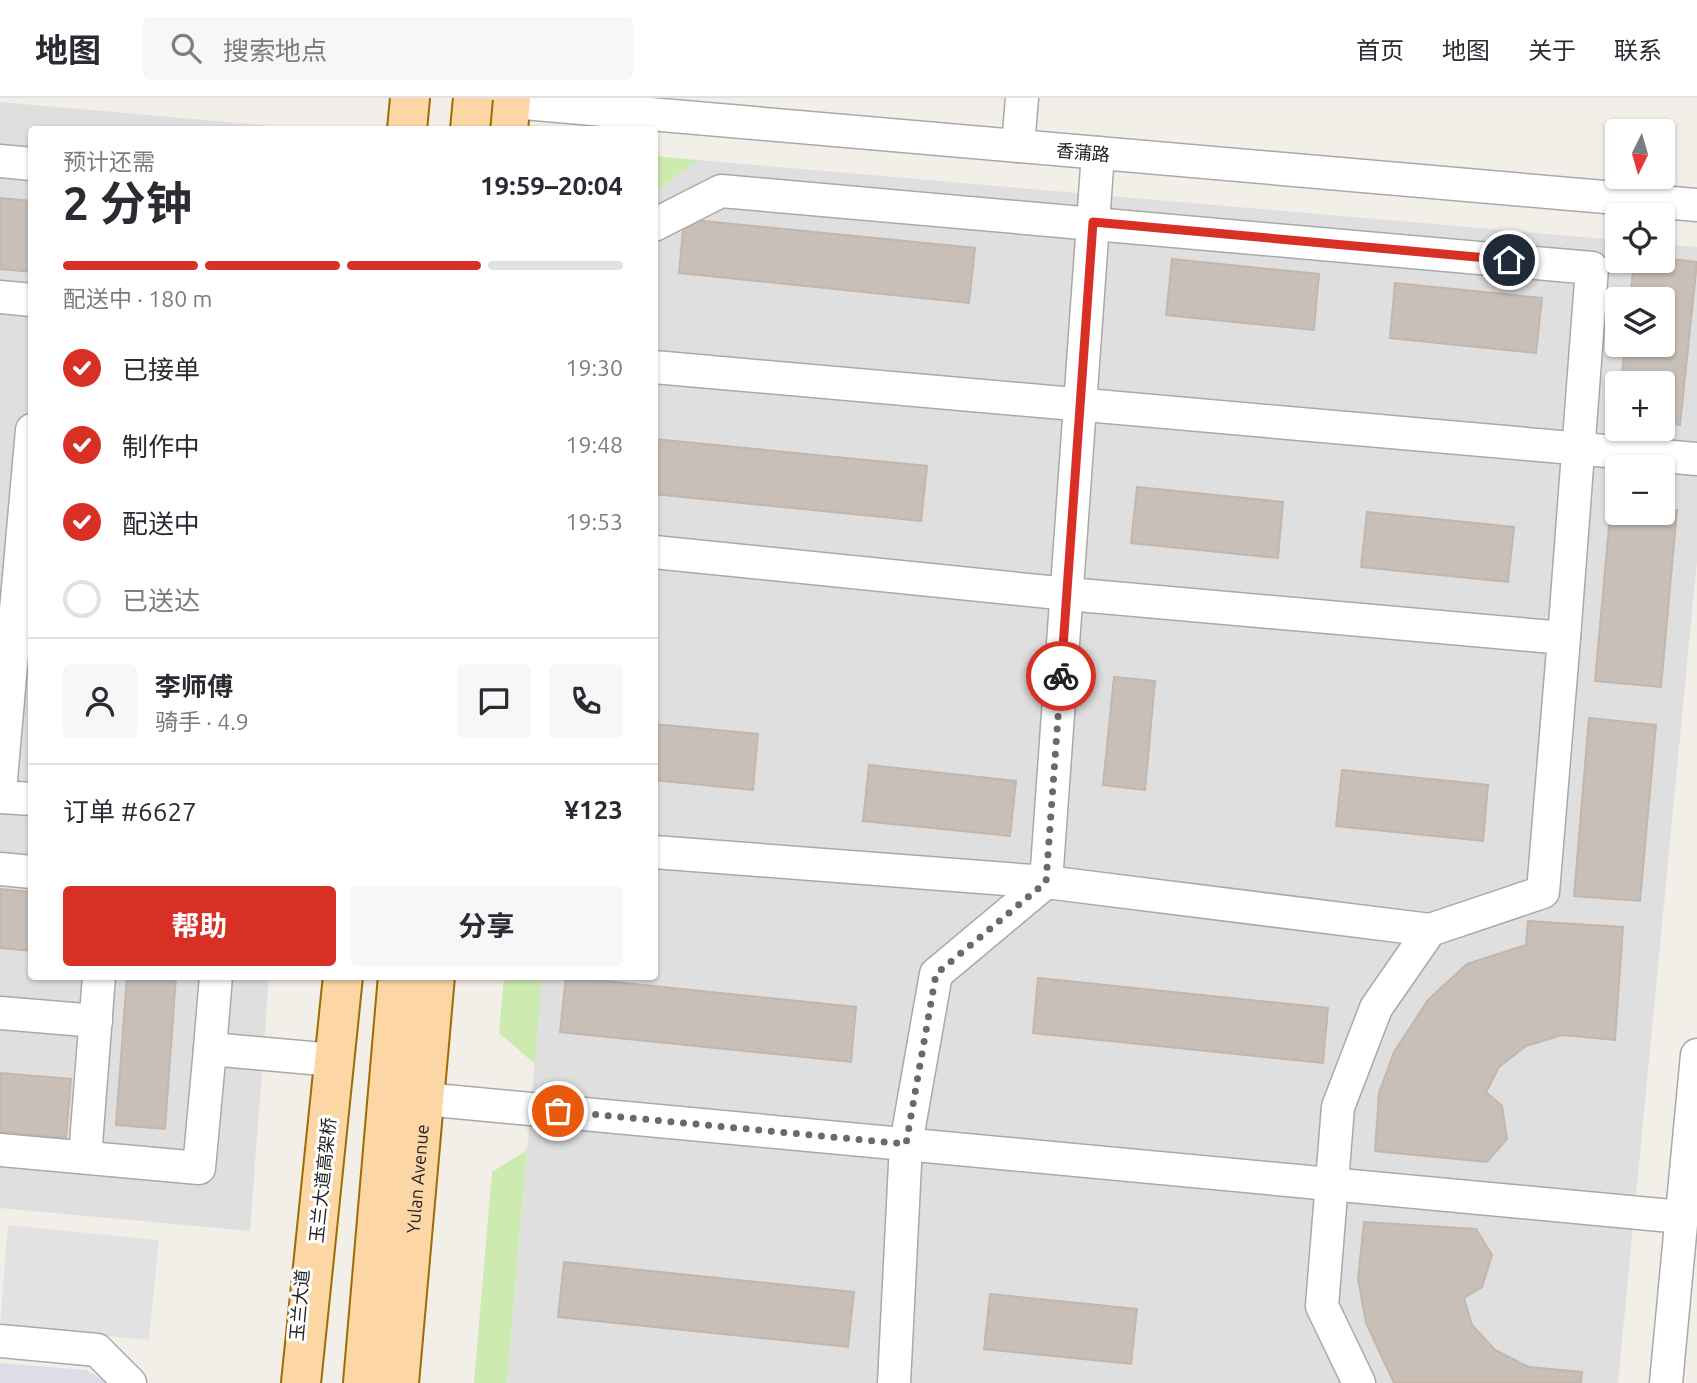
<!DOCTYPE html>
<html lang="zh">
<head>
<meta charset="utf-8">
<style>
  :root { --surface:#fff; --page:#f7f7f7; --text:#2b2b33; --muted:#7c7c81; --line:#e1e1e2; --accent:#d93025 }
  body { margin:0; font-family:Ubuntu,"Noto Sans SC",sans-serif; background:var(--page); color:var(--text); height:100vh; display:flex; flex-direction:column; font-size:26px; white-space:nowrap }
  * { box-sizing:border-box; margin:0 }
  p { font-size:23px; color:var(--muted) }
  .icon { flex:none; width:38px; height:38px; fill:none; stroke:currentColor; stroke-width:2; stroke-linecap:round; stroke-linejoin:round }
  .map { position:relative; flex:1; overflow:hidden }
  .panel { position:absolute; left:28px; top:28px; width:630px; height:854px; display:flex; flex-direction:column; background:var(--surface); border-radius:7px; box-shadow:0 2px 5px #0004 }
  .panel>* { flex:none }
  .needle { width:46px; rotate:185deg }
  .buttons { position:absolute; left:1605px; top:21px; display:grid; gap:14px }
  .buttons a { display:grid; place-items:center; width:70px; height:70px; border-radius:7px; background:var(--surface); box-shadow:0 2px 5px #0004; font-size:35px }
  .pin { position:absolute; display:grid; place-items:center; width:60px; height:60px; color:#fff; margin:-30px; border:4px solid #fff; border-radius:50%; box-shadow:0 2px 7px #0007 }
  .courier { position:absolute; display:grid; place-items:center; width:70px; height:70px; margin:-35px; border:5px solid #d93025; border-radius:50%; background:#fff; color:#222; box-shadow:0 2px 9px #0007 }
  .summary em { font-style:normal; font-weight:700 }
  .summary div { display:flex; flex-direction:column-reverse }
  .summary { display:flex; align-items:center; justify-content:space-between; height:119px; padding:0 35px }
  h1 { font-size:46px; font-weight:700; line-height:52px }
  .bar { display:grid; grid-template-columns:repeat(4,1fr); gap:10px 7px; align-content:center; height:84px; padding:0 35px }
  .bar i { height:9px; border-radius:5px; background:var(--line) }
  .bar .on { background:var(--accent) }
  .bar p { grid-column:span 4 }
  .line { display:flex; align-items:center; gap:18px; padding:0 35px; border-top:2px solid var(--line) }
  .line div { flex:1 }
  .round { display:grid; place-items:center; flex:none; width:74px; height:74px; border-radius:7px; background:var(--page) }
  ol { padding:0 35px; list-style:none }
  li { display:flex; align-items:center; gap:21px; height:77px }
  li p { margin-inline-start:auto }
  li .icon { padding:7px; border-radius:50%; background:var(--accent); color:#fff; stroke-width:4 }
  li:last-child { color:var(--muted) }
  li i { width:38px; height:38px; border:4px solid var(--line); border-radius:50% }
  .button { display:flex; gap:14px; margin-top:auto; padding:14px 35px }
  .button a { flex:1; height:80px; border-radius:7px; background:var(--accent); color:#fff; font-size:28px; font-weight:700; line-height:80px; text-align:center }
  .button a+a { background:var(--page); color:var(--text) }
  header { display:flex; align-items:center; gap:42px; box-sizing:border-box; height:98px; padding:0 35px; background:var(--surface); border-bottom:2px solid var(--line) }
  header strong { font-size:33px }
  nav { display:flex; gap:38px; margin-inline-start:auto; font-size:24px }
  .search { width:490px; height:63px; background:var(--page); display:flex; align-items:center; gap:18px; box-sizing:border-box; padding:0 24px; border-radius:7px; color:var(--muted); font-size:26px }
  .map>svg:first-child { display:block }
  .residential { fill:#e0dfdf; fill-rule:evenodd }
  .grass { fill:#cdebb0 }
  .parking { fill:#e2e2e2 }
  .plaza { fill:#dddde8 }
  .building { fill:#c7bfb8; stroke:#c4b6ab; stroke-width:2 }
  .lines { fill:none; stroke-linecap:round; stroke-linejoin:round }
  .minor-casing { stroke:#a9a9a9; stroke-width:35 }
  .major-casing { stroke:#a06b00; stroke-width:42 }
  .minor { stroke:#fff; stroke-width:32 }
  .major { stroke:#fcd6a4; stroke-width:38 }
  .major-bridge-casing { stroke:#a06b00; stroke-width:42; stroke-linecap:butt }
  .major-bridge { stroke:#fcd6a4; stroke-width:38 }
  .done { stroke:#6b6a68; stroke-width:7; stroke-dasharray:0 12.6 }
  .route { stroke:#d93025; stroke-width:9 }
  .labels { text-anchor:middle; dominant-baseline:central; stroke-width:6; stroke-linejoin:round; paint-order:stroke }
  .street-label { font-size:18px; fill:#222; stroke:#fff }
</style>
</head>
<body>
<header>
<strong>地图</strong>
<div class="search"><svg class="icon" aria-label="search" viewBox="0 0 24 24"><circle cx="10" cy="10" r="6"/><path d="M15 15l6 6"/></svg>搜索地点</div>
<nav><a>首页</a><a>地图</a><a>关于</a><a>联系</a></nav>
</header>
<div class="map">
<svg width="1697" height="1285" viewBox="0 0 1697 1285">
  <rect width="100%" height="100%" fill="#f2efe9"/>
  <g class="residential">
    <path d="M0,4L306,31L32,32V878L269,879L250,1133L0,1110Z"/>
    <path d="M698,62L1617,142V163H1662L1663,146L1697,149V462L1618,1285H507L542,879L654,878L655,95ZM1617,201H1662V247H1617ZM1617,285H1662V331H1617ZM1617,369H1662V415H1617Z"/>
  </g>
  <g class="grass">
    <path d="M655,58L698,62L655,95Z"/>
    <path d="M504,879H542L535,966L499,935Z"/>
    <path d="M527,1052L507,1285H474L492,1074Z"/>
  </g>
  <path class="parking" d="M8,1127L159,1142L149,1242L0,1228Z"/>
  <path class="plaza" d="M0,1265L86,1272L108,1285H0Z"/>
  <g class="building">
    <path d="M0,100L32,103V174L0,171Z"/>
    <path d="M684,121L975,150L969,205L679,175Z"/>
    <path d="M1662,160L1697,164L1680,327L1662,325V285H1621L1625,247H1662V201H1630L1634,163Z"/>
    <path d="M1172,161L1319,176L1314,232L1166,217Z"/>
    <path d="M1395,185L1542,200L1536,255L1390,240Z"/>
    <path d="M654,341L927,368L921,423L654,396Z"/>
    <path d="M1137,389L1283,404L1278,460L1131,445Z"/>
    <path d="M1611,406L1617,407V415L1677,412L1661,589L1595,583Z"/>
    <path d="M1367,414L1514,429L1508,484L1361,469Z"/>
    <path d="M1114,579L1155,583L1145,692L1103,687Z"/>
    <path d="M1589,620L1656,627L1640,803L1574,798Z"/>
    <path d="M654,626L758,636L753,692L654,682Z"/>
    <path d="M869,667L1016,683L1010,738L863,723Z"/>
    <path d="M1342,672L1488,687L1483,743L1336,728Z"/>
    <path d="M0,791L32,794V853L0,850Z"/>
    <path d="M1528,823L1623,829L1615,942L1562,937L1526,948L1499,969L1486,994L1502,1008L1507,1041L1487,1064L1375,1053L1379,995L1394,954L1428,902L1467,866L1526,847Z"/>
    <path d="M127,878H176L165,1031L116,1027Z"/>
    <path d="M566,879L856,909L851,964L560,934Z"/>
    <path d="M1038,880L1328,910L1323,965L1033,935Z"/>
    <path d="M0,975L71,981L66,1040L0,1034Z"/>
    <path d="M1364,1124L1476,1131L1492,1157L1482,1189L1464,1200L1472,1227L1495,1252L1529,1269L1582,1274L1581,1285H1394L1366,1225L1358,1181Z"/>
    <path d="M564,1164L854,1194L848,1249L558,1219Z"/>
    <path d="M990,1196L1137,1211L1131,1266L984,1251Z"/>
  </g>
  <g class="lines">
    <defs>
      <g id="minor">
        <path d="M489,2L1697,107"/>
        <path d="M1018,48L1022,0"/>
        <path d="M0,63L32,66"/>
        <path d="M654,127L721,93L1592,170L1564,540"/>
        <path d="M0,199L32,202"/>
        <path d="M654,269L1697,361"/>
        <path d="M654,454L1068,496L1564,540L1543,794L1430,832L1376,910L1338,1009L1322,1208L1359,1285"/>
        <path d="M0,692L32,332"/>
        <path d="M0,699L32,701"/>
        <path d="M654,754L1046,784L1098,55"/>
        <path d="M0,771L32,774"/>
        <path d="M0,915L96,923"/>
        <path d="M210,951L216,878"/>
        <path d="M424,1001L1682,1119"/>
        <path d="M0,1052L199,1070L210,951L322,961"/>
        <path d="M85,1059L99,878"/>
        <path d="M0,1243L97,1252L130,1285"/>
        <path d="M894,1285L906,1046L936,876L1046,784L1430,832"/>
        <path d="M1666,1285L1697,957"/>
      </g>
      <g id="major">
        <path d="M407,32L410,0"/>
        <path d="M508,32L511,0"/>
        <path d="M301,1285L343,878"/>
        <path d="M363,1285L398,878"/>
        <path id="s1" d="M399,1285L435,878"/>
      </g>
    </defs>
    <use href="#minor" class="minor-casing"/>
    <use href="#major" class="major-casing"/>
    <use href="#minor" class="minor"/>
    <use href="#major" class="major"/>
    <defs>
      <path id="major-bridge" d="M470,32L473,0"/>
    </defs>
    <use href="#major-bridge" class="major-bridge-casing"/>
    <use href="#major-bridge" class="major-bridge"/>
  </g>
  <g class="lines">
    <path class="done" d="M558,1013L906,1046L936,876L1046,784L1061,578"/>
    <path class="route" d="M1061,578L1093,124L1509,162"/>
  </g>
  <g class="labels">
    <g class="street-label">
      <text transform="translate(1083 54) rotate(5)">香蒲路</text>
      <text transform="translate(322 1082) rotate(-84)">玉兰大道高架桥</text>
      <text stroke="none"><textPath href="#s1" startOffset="205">Yulan Avenue</textPath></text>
      <text transform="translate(299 1207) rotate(-85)">玉兰大道</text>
    </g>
  </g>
</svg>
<div class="buttons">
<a><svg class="needle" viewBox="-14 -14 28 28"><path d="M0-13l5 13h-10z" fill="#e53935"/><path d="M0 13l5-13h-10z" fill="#7c7c81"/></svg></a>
<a><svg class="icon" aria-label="locate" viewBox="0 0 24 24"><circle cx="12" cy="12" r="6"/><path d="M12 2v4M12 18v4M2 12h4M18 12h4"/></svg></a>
<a><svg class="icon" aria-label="layers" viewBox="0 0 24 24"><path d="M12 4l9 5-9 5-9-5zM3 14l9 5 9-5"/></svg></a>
<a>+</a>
<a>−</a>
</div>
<div class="pin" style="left:558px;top:1013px;background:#ea580c"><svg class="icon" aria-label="bag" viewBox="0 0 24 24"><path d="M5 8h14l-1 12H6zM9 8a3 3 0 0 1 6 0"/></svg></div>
<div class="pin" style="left:1509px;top:162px;background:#1f2937"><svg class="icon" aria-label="home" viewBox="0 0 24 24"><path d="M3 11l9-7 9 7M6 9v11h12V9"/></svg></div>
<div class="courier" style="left:1061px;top:578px"><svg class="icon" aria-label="bike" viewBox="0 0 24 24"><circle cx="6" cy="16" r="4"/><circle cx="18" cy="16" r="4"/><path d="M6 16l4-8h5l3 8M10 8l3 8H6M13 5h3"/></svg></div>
<section class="panel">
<div class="summary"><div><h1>2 分钟</h1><p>预计还需</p></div><em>19:59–20:04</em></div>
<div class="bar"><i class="on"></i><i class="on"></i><i class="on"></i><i></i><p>配送中 · 180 m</p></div>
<ol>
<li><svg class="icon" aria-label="check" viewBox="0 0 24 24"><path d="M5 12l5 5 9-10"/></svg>已接单<p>19:30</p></li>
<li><svg class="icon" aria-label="check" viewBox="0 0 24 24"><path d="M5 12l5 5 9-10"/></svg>制作中<p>19:48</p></li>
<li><svg class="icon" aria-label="check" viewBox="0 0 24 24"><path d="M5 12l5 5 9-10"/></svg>配送中<p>19:53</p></li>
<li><i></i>已送达</li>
</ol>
<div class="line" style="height:126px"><a class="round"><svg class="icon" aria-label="person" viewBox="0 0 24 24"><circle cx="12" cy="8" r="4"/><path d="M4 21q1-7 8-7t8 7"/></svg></a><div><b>李师傅</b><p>骑手 · 4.9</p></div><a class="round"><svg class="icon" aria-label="chat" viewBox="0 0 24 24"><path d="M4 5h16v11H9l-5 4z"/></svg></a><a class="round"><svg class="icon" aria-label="phone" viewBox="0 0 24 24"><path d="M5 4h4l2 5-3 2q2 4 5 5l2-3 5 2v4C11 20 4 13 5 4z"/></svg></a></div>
<div class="line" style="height:91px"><div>订单 #6627</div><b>¥123</b></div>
<div class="button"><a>帮助</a><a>分享</a></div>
</section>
</div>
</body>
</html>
